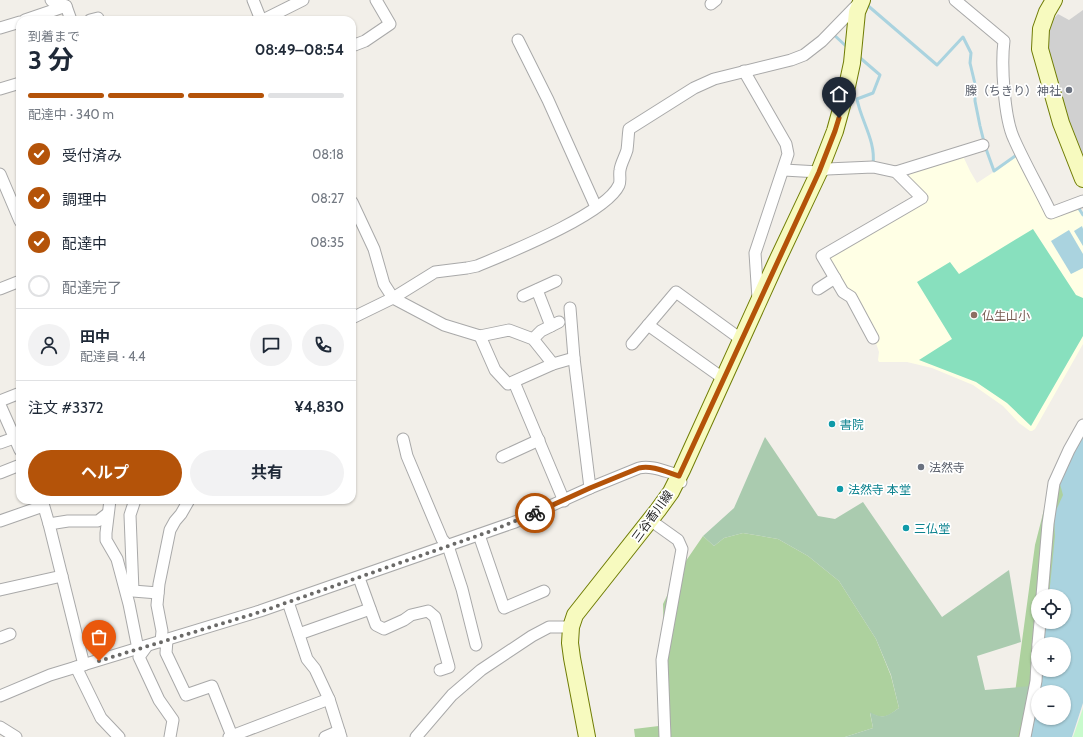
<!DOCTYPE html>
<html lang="ja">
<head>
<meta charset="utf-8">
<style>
  :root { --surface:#fff; --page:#f2f2f3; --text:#1f2937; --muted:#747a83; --line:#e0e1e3; --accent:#b45309 }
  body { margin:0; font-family:Cabin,"Noto Sans JP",sans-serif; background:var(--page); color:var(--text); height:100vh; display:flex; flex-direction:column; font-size:15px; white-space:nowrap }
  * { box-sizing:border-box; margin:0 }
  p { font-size:13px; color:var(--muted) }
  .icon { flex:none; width:22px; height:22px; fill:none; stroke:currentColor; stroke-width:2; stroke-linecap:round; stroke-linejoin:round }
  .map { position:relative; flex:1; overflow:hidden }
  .side { position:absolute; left:16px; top:16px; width:340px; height:488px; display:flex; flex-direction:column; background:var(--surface); border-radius:12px; box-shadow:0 1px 3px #0004 }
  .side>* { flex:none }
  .fabs { position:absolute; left:1031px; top:589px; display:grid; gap:8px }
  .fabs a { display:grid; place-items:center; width:40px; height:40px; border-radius:50%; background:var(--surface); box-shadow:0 1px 3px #0004; font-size:20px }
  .pin { position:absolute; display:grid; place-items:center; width:34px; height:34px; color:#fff; margin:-41px -17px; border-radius:50% 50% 50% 0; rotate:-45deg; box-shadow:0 0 4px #0007 }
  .pin .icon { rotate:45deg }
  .courier { position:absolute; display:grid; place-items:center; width:40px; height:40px; margin:-20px; border:3px solid #b45309; border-radius:50%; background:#fff; color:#222; box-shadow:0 1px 5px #0007 }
  .overview em { font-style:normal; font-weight:700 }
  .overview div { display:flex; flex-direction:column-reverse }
  .overview { display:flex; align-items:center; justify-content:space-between; height:68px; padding:0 12px }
  h1 { font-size:26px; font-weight:700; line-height:30px }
  .bar { display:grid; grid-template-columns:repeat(4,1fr); gap:6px 4px; align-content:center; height:48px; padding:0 12px }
  .bar i { height:5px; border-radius:3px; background:var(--line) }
  .bar .selected { background:var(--accent) }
  .bar p { grid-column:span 4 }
  .line { display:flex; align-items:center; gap:10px; padding:0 12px; border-top:1px solid var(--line) }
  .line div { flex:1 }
  .round { display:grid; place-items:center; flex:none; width:42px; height:42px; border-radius:21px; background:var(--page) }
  ol { padding:0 12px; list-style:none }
  li { display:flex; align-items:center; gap:12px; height:44px }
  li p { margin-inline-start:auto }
  li .icon { padding:4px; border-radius:50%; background:var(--accent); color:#fff; stroke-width:4 }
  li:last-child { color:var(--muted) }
  li i { width:22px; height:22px; border:2px solid var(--line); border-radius:50% }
  .primary-button { display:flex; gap:8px; margin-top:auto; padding:8px 12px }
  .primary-button a { flex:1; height:46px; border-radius:24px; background:var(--accent); color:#fff; font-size:16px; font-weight:700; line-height:46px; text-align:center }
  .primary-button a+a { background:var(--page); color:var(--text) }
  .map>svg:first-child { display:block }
  .education { fill:#ffffe5 }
  .religious { fill:#d0d0d0 }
  .forest { fill:#add19e }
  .cemetery { fill:#aacbaf }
  .park { fill:#c8facc }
  .pitch { fill:#88e0be }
  .water { fill:#aad3df }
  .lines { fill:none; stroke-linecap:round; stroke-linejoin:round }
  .stream { stroke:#aad3df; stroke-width:3 }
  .street-casing { stroke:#a9a9a9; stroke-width:13 }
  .secondary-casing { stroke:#707d05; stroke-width:18 }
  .street { stroke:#fff; stroke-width:11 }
  .secondary { stroke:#f7fabf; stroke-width:16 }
  .done { stroke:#6b6a68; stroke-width:4; stroke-dasharray:0 7.2 }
  .route { stroke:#b45309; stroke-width:5 }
  .worship-dot { fill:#6b7280; stroke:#fff; stroke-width:1.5 }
  .education-dot { fill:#8d6e63; stroke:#fff; stroke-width:1.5 }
  .culture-dot { fill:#0f9aa8; stroke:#fff; stroke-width:1.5 }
  .labels { text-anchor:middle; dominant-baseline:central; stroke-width:3.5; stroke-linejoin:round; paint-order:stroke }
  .worship-label { font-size:12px; fill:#5b616d; stroke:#fff; text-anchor:end }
  .education-label { font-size:12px; fill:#785e54; stroke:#fff; text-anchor:start }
  .culture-label { font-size:12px; fill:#0d838f; stroke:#fff; text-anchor:start }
  .street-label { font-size:12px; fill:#222; stroke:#fff }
</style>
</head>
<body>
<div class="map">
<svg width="1083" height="737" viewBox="0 0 1083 737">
  <rect width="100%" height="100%" fill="#f2efe9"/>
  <path class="education" d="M963,156L970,171L977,183L1018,156L1048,218L1078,208L1083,216V344L1035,429L1032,431H1030L1019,423L1003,406L973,385L932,368L907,362H879L878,360L879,352L875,340L878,338L851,291L846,287L828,256L920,202L908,177L913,171Z"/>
  <path class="religious" d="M1083,10V166L1048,63L1047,29L1051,18L1053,19L1058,14L1069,20Z"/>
  <g class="forest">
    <path d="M1083,435L1054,596H1038V622H1051L1048,644H1038V692L1035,737H1009L1035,545L1051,482Z"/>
    <path d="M743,533L778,539L808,556L839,581L876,639L891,676L899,708C888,716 884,720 870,713L873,728L845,737H635L634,729L667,725L665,688L663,604L679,571L703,536L714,546L724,538Z"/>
  </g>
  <path class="cemetery" d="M765,437L818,516L835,519L863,502L942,617L1009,570L1021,642L977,656L985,690L1031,686L1017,737H845L873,728L870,712C883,720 887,716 899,708L891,675L876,639L839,581L808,556L778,539L743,533L724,538L714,546L703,536L734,508Z"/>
  <path class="park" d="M1083,708V737H1073L1082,711Z"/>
  <path class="pitch" d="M1033,229L1076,295L1083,298V336L1031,426L1007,403L976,382L919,360L952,339L917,282L950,262L959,274Z"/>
  <g class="water">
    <path d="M1082,226L1083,229V246L1074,231Z"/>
    <path d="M1069,230L1083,254V268L1071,274L1051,241Z"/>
    <path d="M1083,433V703L1072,737H1030L1038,694V718H1064V692H1038L1042,670H1064V644H1044L1046,622H1064V596H1049L1055,536L1054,515L1063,495L1058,477Z"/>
  </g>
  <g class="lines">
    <g class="stream">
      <path d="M866,4L937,65L963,37L971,53L970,63L975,84V101L980,126L985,146L994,171L1018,154"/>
      <path d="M834,33L833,34L847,47"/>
      <path d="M858,56L880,75L873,93L857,99C861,121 876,141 873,164"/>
      <path d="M1076,208L1078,207L1083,215"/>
    </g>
    <defs>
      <g id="street">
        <path d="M51,0L52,1L66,6L71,20"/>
        <path d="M253,0L261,20"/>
        <path d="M955,0L1004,41C1001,64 1004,118 1014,139C1025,164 1039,188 1051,213L1083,201"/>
        <path d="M711,4L716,0"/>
        <path d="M25,20L66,6"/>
        <path d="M90,20L98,18"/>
        <path d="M263,20L303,0"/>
        <path d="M0,28L20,22"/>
        <path d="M518,40L548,100L596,207"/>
        <path d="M352,46L365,41L390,24L376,0"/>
        <path d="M744,71L786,144L788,154L755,253L758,299"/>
        <path d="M0,89L20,83"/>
        <path d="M784,170L819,172L827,169L873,167L896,172L922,198L822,256L843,292L851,297L873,338"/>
        <path d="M896,172L983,145"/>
        <path d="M0,174L20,221"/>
        <path d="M352,202L374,249L384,284L393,298L444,325L480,336L509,330L533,339L553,364"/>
        <path d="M0,289L20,281"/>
        <path d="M818,289L835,278"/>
        <path d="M537,290L551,326"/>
        <path d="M523,296L556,281"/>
        <path d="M570,308L574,358L590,488"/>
        <path d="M352,318L393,298L435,272L467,268L477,266C508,253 606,214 619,185C621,181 619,175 620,170C621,163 625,157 627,150C628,143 628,136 629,129L694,88L714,79L791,60L804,55L822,41L858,4"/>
        <path d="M648,325L724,379"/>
        <path d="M480,336L495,370L508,384L553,364L574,358"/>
        <path d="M533,339L541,331L559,322"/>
        <path d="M632,344L676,292L742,340"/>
        <path d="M514,382L564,501"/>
        <path d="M0,401L20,393"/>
        <path d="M0,405L20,450"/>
        <path d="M403,439L407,456L442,539L448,546L462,589L476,645"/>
        <path d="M0,443L14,438"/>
        <path d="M502,457L539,440"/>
        <path d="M0,473L20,465"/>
        <path d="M42,500L49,524L84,665"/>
        <path d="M110,500L106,533V540L117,559L129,604L138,649"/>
        <path d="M135,500L130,515L133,591L158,593"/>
        <path d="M650,520L678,540L682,549L662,660L665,737"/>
        <path d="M0,521L43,506"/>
        <path d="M49,524L68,521H98L107,514"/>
        <path d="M479,535L504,608L544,591"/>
        <path d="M359,578L376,625L384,629L404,620L411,615L428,611L435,617L449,667L440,670"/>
        <path d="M0,590L62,576"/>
        <path d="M1042,596L1048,524L1054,483L1069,450L1083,425"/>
        <path d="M288,602L307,659L315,669L329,699L341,737"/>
        <path d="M299,634L370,609"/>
        <path d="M0,638L10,634"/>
        <path d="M167,640L166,653L186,695L212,686L232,736"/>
        <path d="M161,642L162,631L157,605L159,584L170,530L175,521L181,514L189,500"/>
        <path d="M1038,644L1040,622"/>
        <path d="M147,646L139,657L159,700L173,720L170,737"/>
        <path d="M76,667L101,718L119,737"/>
        <path d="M0,696L50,675L260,611L515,522L590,488L639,468C652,465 666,472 679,475L681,482"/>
        <path d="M0,727L16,737"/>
        <path d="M229,737L329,699"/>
        <path d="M325,737L339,731"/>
        <path d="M416,737L452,695L481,670L532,636L549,627H571"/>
        <path d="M1025,737L1036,681L1038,645"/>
      </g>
      <g id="secondary">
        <path d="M1054,0L1047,12L1041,29L1040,49L1061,123L1083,179"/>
        <path d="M587,737L572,658L570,643L571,627L575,615L658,510L671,492L682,470L776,263L819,172L835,131L846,91L852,63L857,12L862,0"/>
      </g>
    </defs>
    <use href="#street" class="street-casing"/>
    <use href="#secondary" class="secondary-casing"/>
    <use href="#street" class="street"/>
    <use href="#secondary" class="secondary"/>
  </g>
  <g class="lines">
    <path class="done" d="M99,661L260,612L491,531L535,513"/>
    <path class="route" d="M535,513L590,488L639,468C652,465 666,472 679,476L819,172L835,131L839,118"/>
  </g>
  <g class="worship-dot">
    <circle cx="1069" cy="90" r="4"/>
    <circle cx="921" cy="467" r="4"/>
  </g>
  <circle class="education-dot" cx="974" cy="315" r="4"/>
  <g class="culture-dot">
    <circle cx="832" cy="424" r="4"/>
    <circle cx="840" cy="489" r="4"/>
    <circle cx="906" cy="528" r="4"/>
  </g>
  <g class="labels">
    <g class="worship-label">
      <text x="1061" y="90">榺（ちきり）神社</text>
      <text x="929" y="467" text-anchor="start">法然寺</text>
    </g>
    <g class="education-label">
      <text x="982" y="315">仏生山小</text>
    </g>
    <g class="culture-label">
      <text x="840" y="424">書院</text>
      <text x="848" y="489">法然寺 本堂</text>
      <text x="914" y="528">三仏堂</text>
    </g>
    <g class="street-label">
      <text transform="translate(652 516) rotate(-54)">三谷香川線</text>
    </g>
  </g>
</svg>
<div class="fabs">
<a><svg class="icon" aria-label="locate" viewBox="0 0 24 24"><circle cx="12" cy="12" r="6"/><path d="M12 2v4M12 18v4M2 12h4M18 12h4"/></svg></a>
<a>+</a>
<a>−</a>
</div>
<div class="pin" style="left:99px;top:661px;background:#ea580c"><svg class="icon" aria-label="bag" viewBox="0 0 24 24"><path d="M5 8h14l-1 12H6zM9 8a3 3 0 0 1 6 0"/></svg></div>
<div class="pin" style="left:839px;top:118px;background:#1f2937"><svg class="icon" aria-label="home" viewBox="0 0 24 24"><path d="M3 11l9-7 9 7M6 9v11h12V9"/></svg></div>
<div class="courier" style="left:535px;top:513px"><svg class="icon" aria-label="bike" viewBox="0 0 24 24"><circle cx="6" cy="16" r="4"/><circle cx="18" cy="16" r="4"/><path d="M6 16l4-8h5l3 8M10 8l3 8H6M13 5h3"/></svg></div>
<section class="side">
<div class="overview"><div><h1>3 分</h1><p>到着まで</p></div><em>08:49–08:54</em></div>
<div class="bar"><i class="selected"></i><i class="selected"></i><i class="selected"></i><i></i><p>配達中 · 340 m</p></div>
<ol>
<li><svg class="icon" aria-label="check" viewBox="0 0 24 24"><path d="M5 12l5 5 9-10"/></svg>受付済み<p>08:18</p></li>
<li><svg class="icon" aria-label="check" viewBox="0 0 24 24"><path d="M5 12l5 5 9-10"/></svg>調理中<p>08:27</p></li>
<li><svg class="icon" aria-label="check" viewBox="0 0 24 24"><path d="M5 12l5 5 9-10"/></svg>配達中<p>08:35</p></li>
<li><i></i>配達完了</li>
</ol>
<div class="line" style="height:72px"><a class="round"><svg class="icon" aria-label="person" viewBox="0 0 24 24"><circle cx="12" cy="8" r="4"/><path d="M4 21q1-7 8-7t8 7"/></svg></a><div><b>田中</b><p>配達員 · 4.4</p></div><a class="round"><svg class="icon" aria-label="chat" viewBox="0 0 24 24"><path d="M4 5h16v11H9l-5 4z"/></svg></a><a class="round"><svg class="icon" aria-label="phone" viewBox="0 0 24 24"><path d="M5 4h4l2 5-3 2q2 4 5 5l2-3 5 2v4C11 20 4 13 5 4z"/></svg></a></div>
<div class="line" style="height:52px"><div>注文 #3372</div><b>¥4,830</b></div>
<div class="primary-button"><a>ヘルプ</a><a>共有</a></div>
</section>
</div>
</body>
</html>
